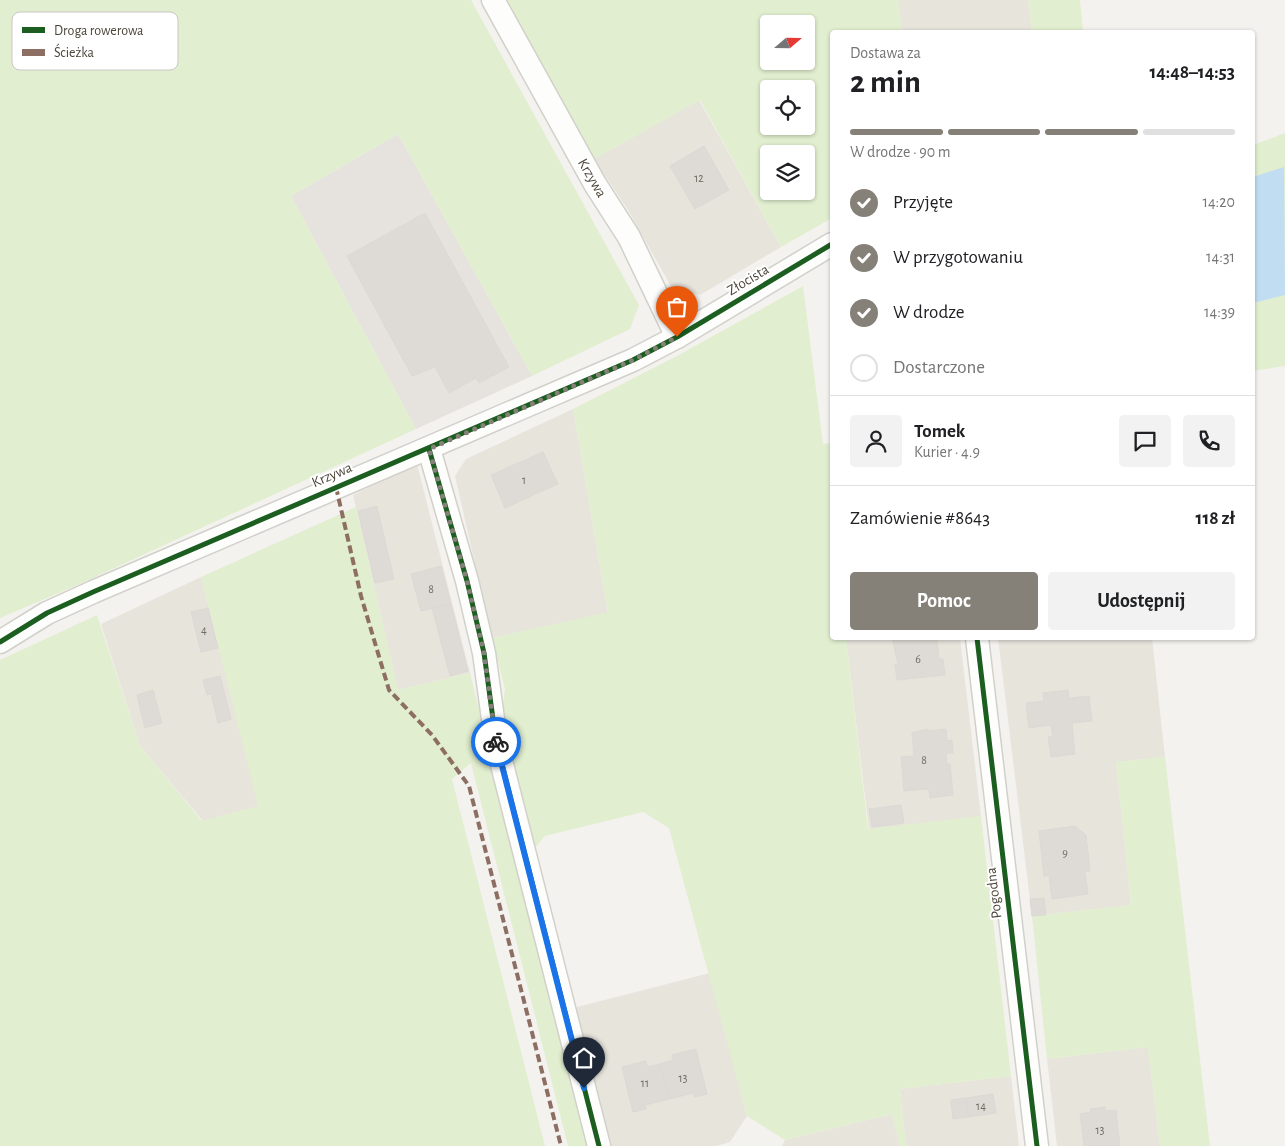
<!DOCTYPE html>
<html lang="pl">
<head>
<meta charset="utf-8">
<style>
  :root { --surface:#fff; --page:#f2f2f2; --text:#202124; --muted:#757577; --line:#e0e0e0; --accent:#868178 }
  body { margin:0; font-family:"Alegreya Sans",sans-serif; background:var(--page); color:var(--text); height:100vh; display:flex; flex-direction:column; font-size:19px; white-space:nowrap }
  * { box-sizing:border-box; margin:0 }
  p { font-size:16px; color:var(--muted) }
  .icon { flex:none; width:28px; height:28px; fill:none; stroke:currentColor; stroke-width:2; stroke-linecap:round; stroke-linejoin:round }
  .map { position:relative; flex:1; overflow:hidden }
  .sheet { position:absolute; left:830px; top:30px; width:425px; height:610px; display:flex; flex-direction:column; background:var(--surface); border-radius:5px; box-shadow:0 1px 4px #0004 }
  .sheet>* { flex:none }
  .needle { width:32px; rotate:70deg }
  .fabs { position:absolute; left:760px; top:15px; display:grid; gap:10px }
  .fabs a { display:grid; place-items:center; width:55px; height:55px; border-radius:5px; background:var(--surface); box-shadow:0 1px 4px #0004; font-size:25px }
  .pin { position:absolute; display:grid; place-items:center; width:42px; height:42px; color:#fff; margin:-51px -21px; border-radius:50% 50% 50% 0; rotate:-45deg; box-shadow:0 0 5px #0007 }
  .pin .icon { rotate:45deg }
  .courier { position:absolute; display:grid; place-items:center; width:50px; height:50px; margin:-25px; border:4px solid #1a73e8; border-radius:50%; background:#fff; color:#222; box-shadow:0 1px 6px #0007 }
  .head em { font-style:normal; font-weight:700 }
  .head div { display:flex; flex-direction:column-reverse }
  .head { display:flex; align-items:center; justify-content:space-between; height:85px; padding:0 20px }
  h1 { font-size:32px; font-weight:700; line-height:38px }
  .bar { display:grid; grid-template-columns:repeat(4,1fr); gap:8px 5px; align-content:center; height:60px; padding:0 20px }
  .bar i { height:6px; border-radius:4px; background:var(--line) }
  .bar .active { background:var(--accent) }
  .bar p { grid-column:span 4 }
  .line { display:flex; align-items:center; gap:12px; padding:0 20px; border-top:1px solid var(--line) }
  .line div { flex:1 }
  .round { display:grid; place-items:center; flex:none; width:52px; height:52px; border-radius:5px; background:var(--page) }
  ol { padding:0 20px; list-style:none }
  li { display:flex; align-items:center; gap:15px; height:55px }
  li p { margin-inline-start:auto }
  li .icon { padding:5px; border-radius:50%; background:var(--accent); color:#fff; stroke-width:4 }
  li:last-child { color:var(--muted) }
  li i { width:28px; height:28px; border:2px solid var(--line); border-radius:50% }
  .button { display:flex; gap:10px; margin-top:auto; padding:10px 20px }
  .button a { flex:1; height:58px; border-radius:5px; background:var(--accent); color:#fff; font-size:20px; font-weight:700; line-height:58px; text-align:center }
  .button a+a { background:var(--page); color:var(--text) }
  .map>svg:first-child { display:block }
  .residential { fill:#e7e4dc }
  .industrial { fill:#e6e2de }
  .green { fill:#e1eecf; fill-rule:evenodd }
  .water { fill:#c0ddf1 }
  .building { fill:#dedbd6; stroke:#dcd9d4 }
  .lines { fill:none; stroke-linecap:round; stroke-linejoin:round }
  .minor-casing { stroke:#d2d0cb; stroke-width:25 }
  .minor { stroke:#fdfdfc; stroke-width:22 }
  .quiet { stroke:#8d6e63; stroke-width:4; stroke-dasharray:8 4; stroke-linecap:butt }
  .cycleway-casing { stroke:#fff; stroke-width:8 }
  .cycleway { stroke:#1b5e20; stroke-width:5 }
  .done { stroke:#868178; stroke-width:5; stroke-dasharray:0 9 }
  .route { stroke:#1a73e8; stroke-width:6 }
  .labels { text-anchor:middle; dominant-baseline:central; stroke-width:4; stroke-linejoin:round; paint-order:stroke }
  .number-label { font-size:12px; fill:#706a61 }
  .street-label { font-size:15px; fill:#4b4439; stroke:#fff }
  .key { fill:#fff; stroke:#c9c7c4; stroke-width:1 }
  .key-label { font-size:14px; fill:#4b4439 }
</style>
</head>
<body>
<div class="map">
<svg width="1285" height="1146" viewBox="0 0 1285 1146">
  <rect width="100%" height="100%" fill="#f4f2ee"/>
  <g class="residential">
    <path d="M898,0H1028L1032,32H902Z"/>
    <path d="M699,100L781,247L700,295L672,288L628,210L594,159Z"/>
    <path d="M573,409L608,613L492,638L455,476L466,459Z"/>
    <path d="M417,464L470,673L398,690L353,495Z"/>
    <path d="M201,577L259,806L203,821L140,746L101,624Z"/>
    <path d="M846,638H960L981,816L869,830Z"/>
    <path d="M998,638H1152L1165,757L1116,762L1131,905L1032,916Z"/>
    <path d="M710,973L747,1116L730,1142L716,1146H608L573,1008Z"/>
    <path d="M1148,1047L1160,1146H1057L1047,1059Z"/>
    <path d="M1011,1076L1019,1146H906L900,1089Z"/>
    <path d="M892,1114L900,1146H782L785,1140Z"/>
  </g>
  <path class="industrial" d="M398,134L532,376L416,429L291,196Z"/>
  <g class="green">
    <path d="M0,0H471L639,305L630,329L532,376L398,134L291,196L416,429L82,583L0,618Z"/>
    <path d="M506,0H898L902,32H832V218L781,247L700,100L594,159ZM769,24H806V61H769ZM769,89H806V126H769ZM769,154H806V191H769Z"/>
    <path d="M1028,0H1080L1083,32H1032Z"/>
    <path d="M1285,133V366L1253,371V145Z"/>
    <path d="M803,286L823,444L832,443V638H846L868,829L981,816L1011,1076L900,1089L906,1146H900L892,1114L785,1140L747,1116L669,828L643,812L545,836L533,850L501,720L505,689L492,638L608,612L573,409L675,357Z"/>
    <path d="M356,507L398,690L470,673L587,1146H568L471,763L452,779L545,1146H0V660L97,615L140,746L202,821L258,806L201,577Z"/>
    <path d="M1165,757L1210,1146H1160L1148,1047L1047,1059L1032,916L1131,905L1116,762Z"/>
  </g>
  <path class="water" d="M1284,167L1285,295L1253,303V177Z"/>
  <g class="building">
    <path d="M704,146L729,190L695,209L670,166Z"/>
    <path d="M425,213L509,367L479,383L476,378L449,393L435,367L412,376L347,256Z"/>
    <path d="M543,452L558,484L505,508L491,475Z"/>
    <path d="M377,506L394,579L375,583L358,511Z"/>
    <path d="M441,566L451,604L421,611L411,574Z"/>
    <path d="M451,604L468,671L450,676L432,608Z"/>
    <path d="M208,608L218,648L201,652L191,612Z"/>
    <path d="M892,638H941L937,639L939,659H943L945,675L897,680L895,664H898Z"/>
    <path d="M220,676L231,719L218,723L211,694L207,695L203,680Z"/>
    <path d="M153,690L162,723L145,728L137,695Z"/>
    <path d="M1068,690L1069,698L1089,696L1092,721L1072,723L1075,754L1051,757L1048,737L1053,736L1051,725L1029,728L1026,703L1044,701L1043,693Z"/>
    <path d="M928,729L929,731L946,729L947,741L952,740L953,753H946L947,764H950L953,795L930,798L929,789L904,791L901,757L914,756L912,733Z"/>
    <path d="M901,805L904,823L872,827L869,809Z"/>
    <path d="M1075,826L1086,835L1090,871H1085L1088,894L1052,899L1049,876H1044L1039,831Z"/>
    <path d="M1044,898L1046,915L1032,916L1030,899Z"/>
    <path d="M696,1049L707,1094L694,1097L693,1093L669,1099L660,1064L673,1060L672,1055Z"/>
    <path d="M646,1061L647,1067L660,1064L669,1099L645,1105L646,1109L633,1112L622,1067Z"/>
    <path d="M993,1094L996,1113L968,1117L966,1098Z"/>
    <path d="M966,1098L968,1117L953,1119L951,1100Z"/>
    <path d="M1105,1107V1111L1116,1110L1120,1146H1084L1080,1114L1091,1112L1090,1109Z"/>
  </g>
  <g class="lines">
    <defs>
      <g id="minor">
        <path d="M493,0L595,184L629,237L677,337"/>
        <path d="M429,449L467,581L484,653L496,741L599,1146"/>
        <path d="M977,638L1037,1146"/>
        <path d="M0,642L47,613L93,592L633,360L677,337L832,244"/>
      </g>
    </defs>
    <use href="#minor" class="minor-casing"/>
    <use href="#minor" class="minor"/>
    <path class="quiet" d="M336,487L361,596L389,690L432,735L469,786L561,1146"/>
    <defs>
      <g id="cycleway">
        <path d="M429,449L467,581L484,653L496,741L599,1146"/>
        <path d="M977,638L1037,1146"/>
        <path d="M0,642L47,613L93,592L633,360L677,337L832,244"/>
      </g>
    </defs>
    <use href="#cycleway" class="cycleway-casing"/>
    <use href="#cycleway" class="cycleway"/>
  </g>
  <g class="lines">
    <path class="done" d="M496,742L484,653L467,581L429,449L633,360L677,337"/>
    <path class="route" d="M496,742L584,1088"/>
  </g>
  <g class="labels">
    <g class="number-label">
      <text x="699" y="178">12</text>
      <text x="524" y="480">1</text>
      <text x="431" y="589">8</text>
      <text x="204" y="630">4</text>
      <text x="918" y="659">6</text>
      <text x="924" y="760">8</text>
      <text x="1065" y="853">9</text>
      <text x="683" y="1078">13</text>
      <text x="645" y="1083">11</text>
      <text x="981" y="1106">14</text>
      <text x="1100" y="1130">13</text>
    </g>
    <g class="street-label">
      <text transform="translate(592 178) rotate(60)">Krzywa</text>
      <text transform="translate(748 280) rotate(-31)">Złocista</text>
      <text transform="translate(332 475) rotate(-23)">Krzywa</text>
      <text transform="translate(994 893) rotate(-97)">Pogodna</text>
    </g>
  </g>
  <rect x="12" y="12" width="166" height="58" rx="8" class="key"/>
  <rect x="22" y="27" width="23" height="6" fill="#1b5e20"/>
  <rect x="22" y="49" width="23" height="7" fill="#8d6e63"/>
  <g class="key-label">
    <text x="54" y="35">Droga rowerowa</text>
    <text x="54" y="57">Ścieżka</text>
  </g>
</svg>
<div class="fabs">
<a><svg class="needle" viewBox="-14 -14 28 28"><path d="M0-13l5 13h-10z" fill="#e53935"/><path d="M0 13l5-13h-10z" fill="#757577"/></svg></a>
<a><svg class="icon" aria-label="locate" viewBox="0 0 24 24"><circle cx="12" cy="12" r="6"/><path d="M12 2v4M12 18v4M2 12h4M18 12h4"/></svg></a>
<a><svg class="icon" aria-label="layers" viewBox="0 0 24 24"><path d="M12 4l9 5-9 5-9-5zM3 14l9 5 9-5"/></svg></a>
</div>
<div class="pin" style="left:677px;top:337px;background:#ea580c"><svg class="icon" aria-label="bag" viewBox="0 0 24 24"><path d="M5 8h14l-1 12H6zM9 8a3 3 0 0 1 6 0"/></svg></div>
<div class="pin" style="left:584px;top:1088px;background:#1f2937"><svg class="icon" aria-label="home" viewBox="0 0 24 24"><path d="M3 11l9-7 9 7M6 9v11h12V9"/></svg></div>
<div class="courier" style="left:496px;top:742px"><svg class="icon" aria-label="bike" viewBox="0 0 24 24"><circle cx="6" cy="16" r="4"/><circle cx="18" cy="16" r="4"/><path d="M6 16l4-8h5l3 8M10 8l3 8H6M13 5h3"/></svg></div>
<section class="sheet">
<div class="head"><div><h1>2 min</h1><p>Dostawa za</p></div><em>14:48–14:53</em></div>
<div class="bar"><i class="active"></i><i class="active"></i><i class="active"></i><i></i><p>W drodze · 90 m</p></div>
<ol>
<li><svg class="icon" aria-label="check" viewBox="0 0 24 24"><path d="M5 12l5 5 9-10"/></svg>Przyjęte<p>14:20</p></li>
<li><svg class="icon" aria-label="check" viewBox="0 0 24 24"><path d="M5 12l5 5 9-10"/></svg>W przygotowaniu<p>14:31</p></li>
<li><svg class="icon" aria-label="check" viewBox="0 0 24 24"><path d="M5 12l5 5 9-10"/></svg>W drodze<p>14:39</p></li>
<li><i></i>Dostarczone</li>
</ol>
<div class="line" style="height:90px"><a class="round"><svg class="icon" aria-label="person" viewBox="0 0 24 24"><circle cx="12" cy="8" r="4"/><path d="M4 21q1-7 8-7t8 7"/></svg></a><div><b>Tomek</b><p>Kurier · 4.9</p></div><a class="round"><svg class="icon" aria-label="chat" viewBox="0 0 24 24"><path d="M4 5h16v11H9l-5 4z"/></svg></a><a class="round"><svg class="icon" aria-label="phone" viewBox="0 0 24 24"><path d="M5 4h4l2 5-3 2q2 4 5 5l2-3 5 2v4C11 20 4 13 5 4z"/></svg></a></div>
<div class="line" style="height:65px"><div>Zamówienie #8643</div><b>118 zł</b></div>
<div class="button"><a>Pomoc</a><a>Udostępnij</a></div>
</section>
</div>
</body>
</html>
